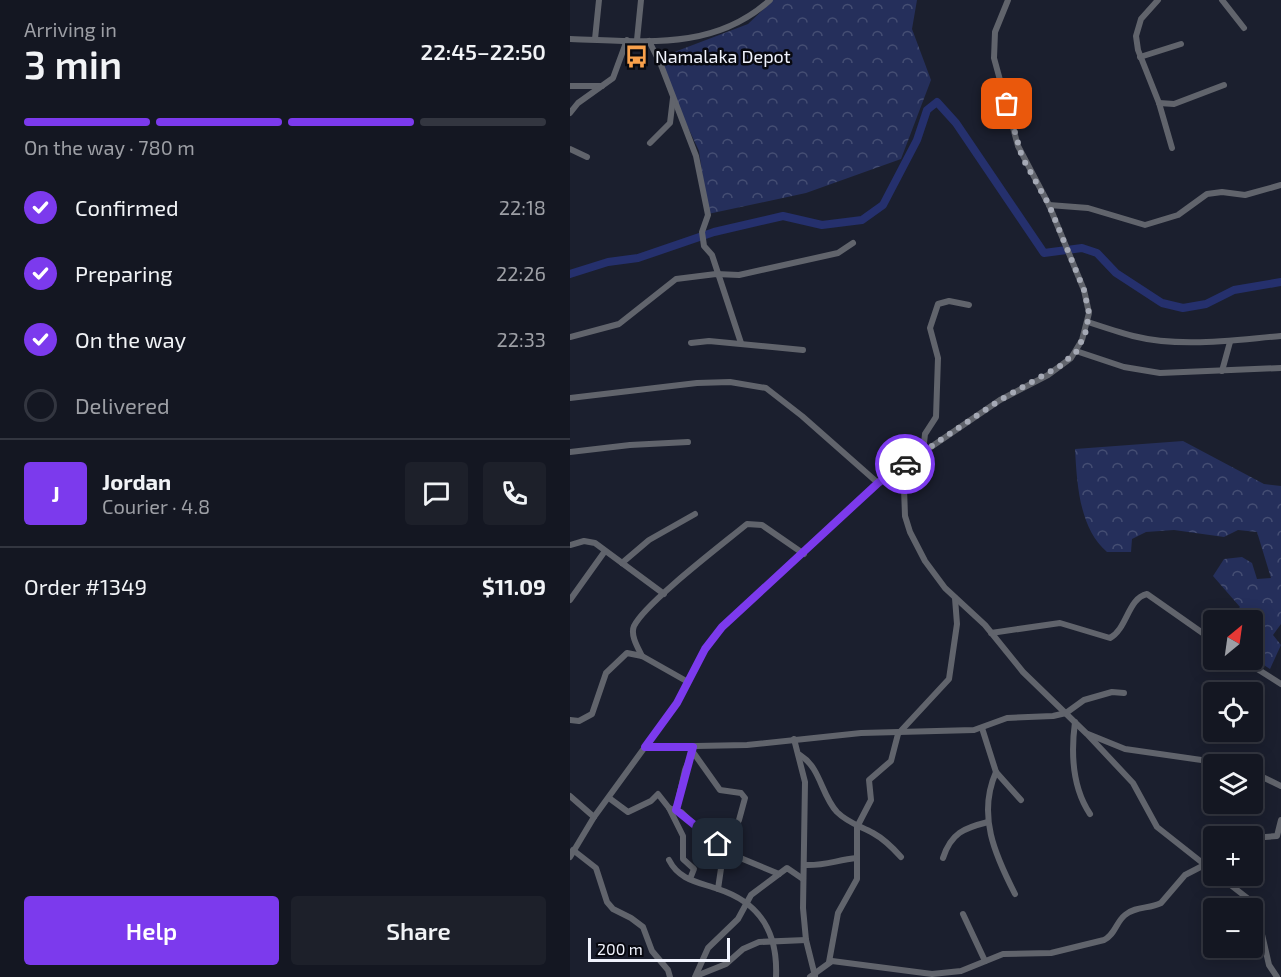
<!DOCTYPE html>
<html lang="en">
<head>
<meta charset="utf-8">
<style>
  :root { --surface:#141722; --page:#1d202a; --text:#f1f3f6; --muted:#9d9fa5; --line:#333640; --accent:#7c3aed }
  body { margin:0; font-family:"Exo 2",sans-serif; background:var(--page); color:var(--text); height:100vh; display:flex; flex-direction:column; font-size:22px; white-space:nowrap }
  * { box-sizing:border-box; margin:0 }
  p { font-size:20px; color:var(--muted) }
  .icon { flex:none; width:33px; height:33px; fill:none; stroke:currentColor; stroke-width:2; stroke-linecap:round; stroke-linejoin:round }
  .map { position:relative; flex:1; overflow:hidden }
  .drawer { display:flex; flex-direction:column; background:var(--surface); width:570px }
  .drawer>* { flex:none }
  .needle { width:39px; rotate:29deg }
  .controls { position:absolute; left:633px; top:610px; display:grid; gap:12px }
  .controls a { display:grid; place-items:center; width:60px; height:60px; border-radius:6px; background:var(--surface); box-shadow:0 3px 15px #0003,0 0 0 2px var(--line); font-size:30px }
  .scale { position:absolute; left:18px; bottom:15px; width:142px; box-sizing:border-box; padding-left:6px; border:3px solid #f0f3fd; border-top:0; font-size:16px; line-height:21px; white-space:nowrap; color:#f0f3fd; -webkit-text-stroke:4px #080910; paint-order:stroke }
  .pin { position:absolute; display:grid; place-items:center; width:51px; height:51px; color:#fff; margin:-26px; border-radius:12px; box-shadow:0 3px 9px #0006 }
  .courier { position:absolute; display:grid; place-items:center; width:60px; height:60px; margin:-30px; border:4px solid #7c3aed; border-radius:50%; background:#fff; color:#222; box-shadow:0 2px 8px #0007 }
  .summary em { font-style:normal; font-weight:600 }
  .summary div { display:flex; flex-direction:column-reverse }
  .summary { display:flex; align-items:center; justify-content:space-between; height:102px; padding:0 24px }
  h1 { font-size:39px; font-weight:600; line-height:45px }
  .bar { display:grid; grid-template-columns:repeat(4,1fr); gap:9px 6px; align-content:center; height:72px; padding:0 24px }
  .bar i { height:8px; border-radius:4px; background:var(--line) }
  .bar .selected { background:var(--accent) }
  .bar p { grid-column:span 4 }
  .line { display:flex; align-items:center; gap:15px; padding:0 24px; border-top:2px solid var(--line) }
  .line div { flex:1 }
  .round { display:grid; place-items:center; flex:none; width:63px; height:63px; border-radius:6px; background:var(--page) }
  ol { padding:0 24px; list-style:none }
  li { display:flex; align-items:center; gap:18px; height:66px }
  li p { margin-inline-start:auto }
  li .icon { padding:6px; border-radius:50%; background:var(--accent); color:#fff; stroke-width:4 }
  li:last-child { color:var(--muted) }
  li i { width:33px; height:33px; border:3px solid var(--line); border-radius:50% }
  .action { display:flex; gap:12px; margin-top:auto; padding:12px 24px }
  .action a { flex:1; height:69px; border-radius:6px; background:var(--accent); color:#fff; font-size:24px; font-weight:600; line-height:69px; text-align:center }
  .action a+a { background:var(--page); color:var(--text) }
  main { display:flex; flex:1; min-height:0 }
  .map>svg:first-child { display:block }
  .forest { fill:url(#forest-crowns) }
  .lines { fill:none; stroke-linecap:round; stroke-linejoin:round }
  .river { stroke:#25306d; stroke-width:8 }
  .minor { stroke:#61646c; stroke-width:6 }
  .done { stroke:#a5a9b5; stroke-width:6; stroke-dasharray:0 10.8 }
  .route { stroke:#7c3aed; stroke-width:8 }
  .labels { text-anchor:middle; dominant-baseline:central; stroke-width:5; stroke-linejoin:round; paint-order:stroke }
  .poi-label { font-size:18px; fill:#f0f3fd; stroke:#080910; text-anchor:start }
</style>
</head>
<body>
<main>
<section class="drawer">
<div class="summary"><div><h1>3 min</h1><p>Arriving in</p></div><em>22:45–22:50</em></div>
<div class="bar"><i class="selected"></i><i class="selected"></i><i class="selected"></i><i></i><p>On the way · 780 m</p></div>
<ol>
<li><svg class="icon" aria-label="check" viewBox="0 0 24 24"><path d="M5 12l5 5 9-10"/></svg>Confirmed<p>22:18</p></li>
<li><svg class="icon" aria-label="check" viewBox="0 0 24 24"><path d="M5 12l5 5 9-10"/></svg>Preparing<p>22:26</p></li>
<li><svg class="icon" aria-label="check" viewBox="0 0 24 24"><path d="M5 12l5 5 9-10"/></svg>On the way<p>22:33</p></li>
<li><i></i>Delivered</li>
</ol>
<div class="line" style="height:108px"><b class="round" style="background:var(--accent);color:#fff">J</b><div><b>Jordan</b><p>Courier · 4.8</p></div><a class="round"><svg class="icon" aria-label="chat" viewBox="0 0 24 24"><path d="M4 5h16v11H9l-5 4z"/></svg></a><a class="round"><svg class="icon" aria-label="phone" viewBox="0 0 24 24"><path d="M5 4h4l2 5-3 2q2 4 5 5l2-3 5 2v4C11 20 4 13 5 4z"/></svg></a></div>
<div class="line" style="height:78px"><div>Order #1349</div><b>$11.09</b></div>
<div class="action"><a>Help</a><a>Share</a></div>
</section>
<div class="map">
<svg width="711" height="977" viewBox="0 0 711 977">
  <defs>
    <pattern id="forest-crowns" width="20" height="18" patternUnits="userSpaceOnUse" patternTransform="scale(1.5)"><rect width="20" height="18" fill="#252f5b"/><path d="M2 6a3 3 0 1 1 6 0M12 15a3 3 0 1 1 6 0" fill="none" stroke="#454e73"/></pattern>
  </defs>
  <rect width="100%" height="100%" fill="#1b1f2e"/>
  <g class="forest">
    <path d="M203,0H347L342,29L361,80L331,159L236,193L138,214L129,151L86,59L178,24Z"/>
    <path d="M613,441L694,484L711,486V624L703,635L711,645L700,669L683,658L682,621H657L670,607L643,576L654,559L672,557L682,563L687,579L701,578L687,532L668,530L654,537L604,530L576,532L562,539L561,552H537C509,528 507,483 505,449Z"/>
  </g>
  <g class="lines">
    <path class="river" d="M0,274L38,262L68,258L144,232L213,216L252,225L292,220L313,205L347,140L357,110L367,102L386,123L474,253L512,248L527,253L546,273L592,303L613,308L636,304L664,290L711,282"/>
    <g class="minor">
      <path d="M588,0L571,19L566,36L568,50L589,103L602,148"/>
      <path d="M652,0L674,28"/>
      <path d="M0,39C72,41 143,52 200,0"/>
      <path d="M25,39L29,0"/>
      <path d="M67,40L71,0"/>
      <path d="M79,41L91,65L126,156L138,215L132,232L134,246L142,255L171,343"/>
      <path d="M570,57L611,44"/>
      <path d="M0,86H32"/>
      <path d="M589,103L604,104L654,85"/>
      <path d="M0,113L8,103L43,78L57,40"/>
      <path d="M80,143L100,123L103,98"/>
      <path d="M0,149L17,157"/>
      <path d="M479,205L518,208L575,225L608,215L637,194L652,192L675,195L711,185"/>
      <path d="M399,305L379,301L368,304L360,328L368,358L366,417L355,434L353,452L334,488L335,516L340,532L355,561L375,588L415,625L453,672L517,734L563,783L587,827L644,872"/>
      <path d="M518,322C533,327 548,332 563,336C611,348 662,340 711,336"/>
      <path d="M0,337L49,324L106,279L146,274L169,275L268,253L283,243"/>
      <path d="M121,343L139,341L233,350"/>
      <path d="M506,351L554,367L590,373L711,368"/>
      <path d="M652,371L660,342"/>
      <path d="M0,398L127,383L160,382L196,388L232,416L308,483"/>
      <path d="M0,452L60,445L118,442"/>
      <path d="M0,545L14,541L25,543L94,594"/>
      <path d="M52,563L79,540L125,514"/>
      <path d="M0,600L35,551"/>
      <path d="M421,633L490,623L540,638C557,629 558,598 577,594L644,641"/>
      <path d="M72,656C68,648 60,635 64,626C75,603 154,543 177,524L192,525L234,554"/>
      <path d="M673,660L711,684"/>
      <path d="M0,720L9,721L22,714L36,673L57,653L72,656L118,682"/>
      <path d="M505,722C501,752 502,787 520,814"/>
      <path d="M412,728L426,772L451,800"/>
      <path d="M518,734L555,749L666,765"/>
      <path d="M224,739L235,782L233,908L236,940L245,976"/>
      <path d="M75,747L177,745L291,733L404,730L437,718L483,716L496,713L514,700L542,692L554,693"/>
      <path d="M123,752L150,790L171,793L175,798L169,820L154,848L148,889"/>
      <path d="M230,755C251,768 251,795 267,812C278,823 290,826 303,833C314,839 323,848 331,857"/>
      <path d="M426,772C407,815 425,855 445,894"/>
      <path d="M682,772L711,786"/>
      <path d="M0,796L24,817"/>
      <path d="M39,798L58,812L81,801L88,794L99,808L111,812L139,839L168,857L209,874"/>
      <path d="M99,808L113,836V859L124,869L120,879"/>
      <path d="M106,810L115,770L123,751"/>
      <path d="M682,838L707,836L711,820"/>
      <path d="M3,850L26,868L37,902L43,909L61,918L73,927L82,951L98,970L100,977"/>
      <path d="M0,857L24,817L107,703L135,649L152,627L308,483L430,400L478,375L501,358L512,340L519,313L514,290L479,205L448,146L424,58L425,32L438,0"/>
      <path d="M373,858C381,833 394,828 418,822"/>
      <path d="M99,860C109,880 128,882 148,889C191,903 208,933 206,977"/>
      <path d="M234,865C256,866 266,860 287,858"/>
      <path d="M649,876L685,904L699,965L707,977"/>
      <path d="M393,914L415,961"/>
      <path d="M259,962L268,913L287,879V827L301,800L299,780L321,761L328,734L379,679L387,624L385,598"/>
      <path d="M126,976L156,964L173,949L189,942L236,940"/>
      <path d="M125,977L138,948L168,919L181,895L217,868L233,879"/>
      <path d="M240,977L262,961L362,974L391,971L433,954L481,953L534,940C545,935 546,922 555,915C566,906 579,909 591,903L615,875L644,860"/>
    </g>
  </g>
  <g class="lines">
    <path class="done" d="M335,464L430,400L490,366L507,351L516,331L519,313L514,290L479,205L452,157L437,104"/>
    <path class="route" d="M148,844L106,810L123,747H75L107,703L135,649L152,627L308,483L335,464"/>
  </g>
  <defs>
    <symbol id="bus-bare" viewBox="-9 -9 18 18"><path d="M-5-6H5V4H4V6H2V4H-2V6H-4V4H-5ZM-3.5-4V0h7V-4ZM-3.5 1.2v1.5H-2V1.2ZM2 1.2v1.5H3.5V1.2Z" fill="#f8a04b" stroke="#080910" stroke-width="2.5" paint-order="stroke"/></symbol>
  </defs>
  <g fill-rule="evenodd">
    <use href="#bus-bare" x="50" y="40" width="33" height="33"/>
  </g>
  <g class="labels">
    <g class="poi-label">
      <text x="85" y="56">Namalaka Depot</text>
    </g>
  </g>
</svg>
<div class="controls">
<a><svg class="needle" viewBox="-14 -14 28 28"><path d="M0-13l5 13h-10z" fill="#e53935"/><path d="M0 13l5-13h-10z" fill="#9d9fa5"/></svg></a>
<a><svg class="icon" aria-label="locate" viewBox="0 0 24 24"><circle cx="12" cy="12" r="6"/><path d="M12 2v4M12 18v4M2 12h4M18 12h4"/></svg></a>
<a><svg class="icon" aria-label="layers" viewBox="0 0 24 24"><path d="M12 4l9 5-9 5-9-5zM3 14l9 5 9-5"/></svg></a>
<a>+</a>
<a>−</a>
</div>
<div class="scale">200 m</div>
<div class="pin" style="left:437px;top:104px;background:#ea580c"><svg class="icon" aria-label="bag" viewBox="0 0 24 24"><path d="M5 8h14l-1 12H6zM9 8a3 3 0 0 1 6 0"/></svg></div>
<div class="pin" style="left:148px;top:844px;background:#1f2937"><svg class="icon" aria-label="home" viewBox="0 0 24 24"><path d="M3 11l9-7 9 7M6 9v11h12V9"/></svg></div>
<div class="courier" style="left:335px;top:464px"><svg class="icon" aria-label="car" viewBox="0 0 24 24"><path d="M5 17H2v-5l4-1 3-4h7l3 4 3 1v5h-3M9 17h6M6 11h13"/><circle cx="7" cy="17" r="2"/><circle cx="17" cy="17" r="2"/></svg></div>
</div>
</main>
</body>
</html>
